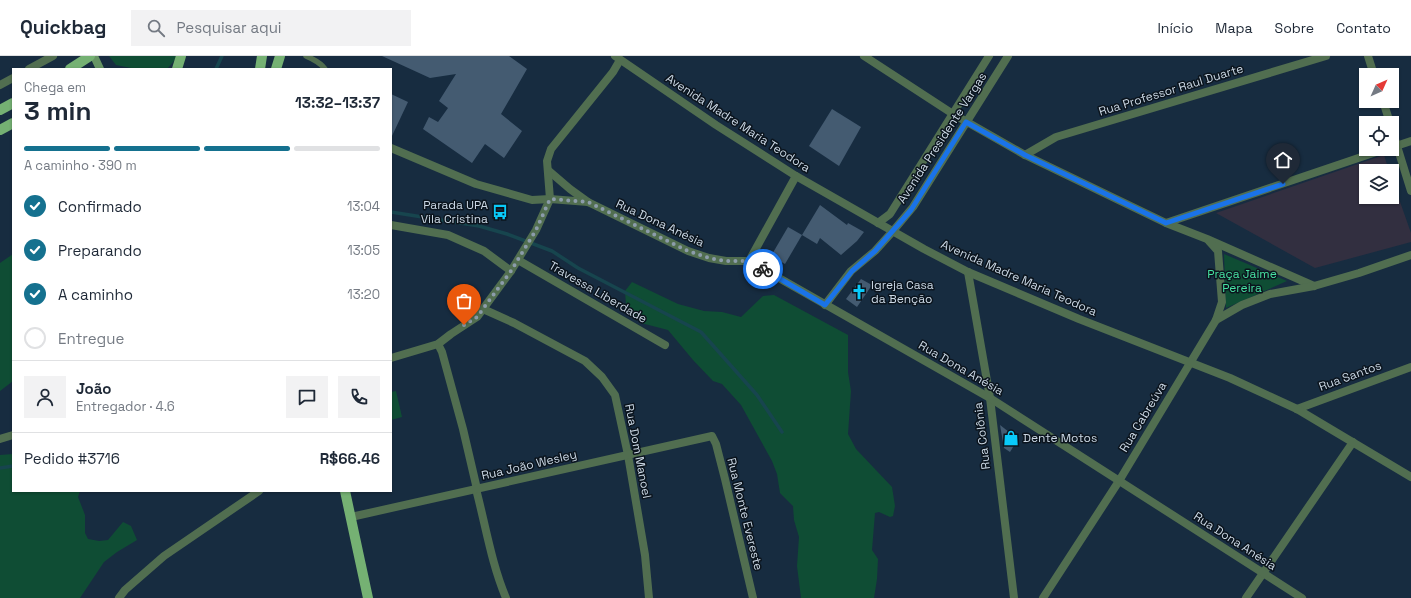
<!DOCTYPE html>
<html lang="pt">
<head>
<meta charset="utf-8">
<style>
  :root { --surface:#fff; --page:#f2f2f3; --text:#1f2937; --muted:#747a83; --line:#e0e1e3; --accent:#15718f }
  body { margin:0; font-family:"Space Grotesk",sans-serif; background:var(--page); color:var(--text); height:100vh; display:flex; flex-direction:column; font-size:15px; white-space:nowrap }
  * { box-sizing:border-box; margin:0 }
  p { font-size:13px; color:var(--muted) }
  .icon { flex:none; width:22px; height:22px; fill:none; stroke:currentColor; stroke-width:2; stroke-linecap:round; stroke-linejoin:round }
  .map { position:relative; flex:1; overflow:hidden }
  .side { position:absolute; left:12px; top:12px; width:380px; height:424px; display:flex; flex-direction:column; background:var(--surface); border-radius:0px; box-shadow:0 1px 3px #0004 }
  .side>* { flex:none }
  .needle { width:26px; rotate:45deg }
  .controls { position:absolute; left:1359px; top:12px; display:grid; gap:8px }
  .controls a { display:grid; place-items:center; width:40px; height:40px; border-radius:0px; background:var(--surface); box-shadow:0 1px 3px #0004; font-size:20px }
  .pin { position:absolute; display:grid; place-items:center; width:34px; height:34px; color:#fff; margin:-41px -17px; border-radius:50% 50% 50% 0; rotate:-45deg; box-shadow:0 0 4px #0007 }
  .pin .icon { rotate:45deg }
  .courier { position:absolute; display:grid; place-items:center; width:40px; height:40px; margin:-20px; border:3px solid #1a73e8; border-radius:50%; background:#fff; color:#222; box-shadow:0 1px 5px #0007 }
  .summary em { font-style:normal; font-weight:800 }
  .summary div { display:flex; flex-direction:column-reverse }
  .summary { display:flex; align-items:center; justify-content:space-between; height:68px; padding:0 12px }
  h1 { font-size:26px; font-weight:800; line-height:30px }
  .bar { display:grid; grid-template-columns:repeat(4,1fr); gap:6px 4px; align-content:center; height:48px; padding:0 12px }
  .bar i { height:5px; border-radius:3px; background:var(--line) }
  .bar .selected { background:var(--accent) }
  .bar p { grid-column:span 4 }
  .line { display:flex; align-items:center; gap:10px; padding:0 12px; border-top:1px solid var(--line) }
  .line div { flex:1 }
  .round { display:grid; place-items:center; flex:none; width:42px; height:42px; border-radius:0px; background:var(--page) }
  ol { padding:0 12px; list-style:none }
  li { display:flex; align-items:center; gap:12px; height:44px }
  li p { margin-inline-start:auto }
  li .icon { padding:4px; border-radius:50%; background:var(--accent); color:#fff; stroke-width:4 }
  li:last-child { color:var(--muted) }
  li i { width:22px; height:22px; border:2px solid var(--line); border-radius:50% }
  header { display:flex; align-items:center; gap:24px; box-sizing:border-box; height:56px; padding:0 20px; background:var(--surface); border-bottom:1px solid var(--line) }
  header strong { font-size:19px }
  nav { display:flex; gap:22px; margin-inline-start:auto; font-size:14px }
  .search { width:280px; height:36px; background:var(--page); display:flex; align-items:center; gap:10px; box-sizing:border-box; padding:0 14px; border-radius:0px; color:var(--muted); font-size:15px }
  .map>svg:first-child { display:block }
  .education { fill:#322f40 }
  .green { fill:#0f4d34 }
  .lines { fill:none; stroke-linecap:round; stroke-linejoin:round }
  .stream { stroke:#17454e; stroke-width:3.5 }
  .building { fill:#445b71 }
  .service { stroke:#516e50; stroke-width:5.5 }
  .minor { stroke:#516e50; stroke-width:8 }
  .tertiary { stroke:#516e50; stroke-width:8 }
  .secondary { stroke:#669464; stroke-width:8 }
  .primary { stroke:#75b173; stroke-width:10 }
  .done { stroke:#8c9cab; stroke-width:4; stroke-dasharray:0 7.2 }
  .route { stroke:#1a73e8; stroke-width:5 }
  .labels { text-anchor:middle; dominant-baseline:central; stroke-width:3; stroke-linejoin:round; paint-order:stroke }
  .street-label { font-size:12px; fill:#cbd8e5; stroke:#0b141d }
  .poi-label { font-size:12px; fill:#cbd8e5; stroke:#0b141d; text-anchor:start }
  .park-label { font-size:12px; fill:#47e2a2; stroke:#0b141d }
</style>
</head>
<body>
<header>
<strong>Quickbag</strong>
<div class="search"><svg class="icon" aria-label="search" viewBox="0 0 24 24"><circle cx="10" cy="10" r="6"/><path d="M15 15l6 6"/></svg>Pesquisar aqui</div>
<nav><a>Início</a><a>Mapa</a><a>Sobre</a><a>Contato</a></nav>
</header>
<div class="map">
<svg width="1411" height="542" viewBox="0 0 1411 542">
  <rect width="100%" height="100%" fill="#172c40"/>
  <path class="education" d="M1384,99L1389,115H1366V141H1392V123L1411,177V186L1315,212L1216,157Z"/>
  <g class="green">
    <path d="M109,0H176L174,5L167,13H136L116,9Z"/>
    <path d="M13,198V325L0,335V207Z"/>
    <path d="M1224,198L1287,225L1226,252Z"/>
    <path d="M632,226L678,248L704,255L722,256L741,261L763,240L774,239L848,279V316L851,335L848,378L856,393L892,431L895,450L893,460L890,461L879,456L875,457L872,494L878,503L877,523L874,542H801L797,510L799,481L794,464L793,450L780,437L777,418L772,405L741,349L722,328L713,325L693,304L668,274L641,267L626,249L625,235Z"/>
    <path d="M396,335L402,361L391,364V336Z"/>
    <path d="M13,398V435H80L78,441L85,459V477L88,483L99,485L108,484L123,466L131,470L137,484L117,496L104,506L80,542H0V399Z"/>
  </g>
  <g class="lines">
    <g class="stream">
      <path d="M216,13L222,0"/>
      <path d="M391,156L479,170L507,178L552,195L578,212L701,276L757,339L782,376"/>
      <path d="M0,412L13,410"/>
    </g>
  </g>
  <g class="building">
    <path d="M382,0H509L527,13L501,58L522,75L504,102L485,88L472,107L423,73L429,61L438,66L448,52L439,45L456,18L430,22Z"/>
    <path d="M391,38L408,46L391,82Z"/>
    <path d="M832,53L861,71L839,110L809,90Z"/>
    <path d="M820,149L847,169L848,167L864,176L857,185L841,199L820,182L817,188L802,179Z"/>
    <path d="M788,171L802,179L785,208L771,200Z"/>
    <path d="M861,223L872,229L857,251L846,243Z"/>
    <path d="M1000,369L1018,383L1010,396L1004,392Z"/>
  </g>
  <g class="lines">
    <path class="service" d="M306,0C313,3 321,7 325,13"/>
    <g class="minor">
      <path d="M864,0L953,58L1025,99L1166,167L1207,183L1314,230"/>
      <path d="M1368,0L1374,19"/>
      <path d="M29,13L53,0"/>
      <path d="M0,29L13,22"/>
      <path d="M1383,45L1390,67"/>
      <path d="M1392,74L1411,135"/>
      <path d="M1393,91L1411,85"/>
      <path d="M1025,99L1056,81L1326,0"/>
      <path d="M549,115L570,133L588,146"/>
      <path d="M1166,167L1385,93"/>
      <path d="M391,169L448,179L484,195L511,215"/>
      <path d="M518,204L665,289"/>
      <path d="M749,205L796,120"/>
      <path d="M968,216L990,342L1014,542"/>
      <path d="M825,249L851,215L875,195L893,175"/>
      <path d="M483,253L514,267L585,305L602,321L615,339L628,399L645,499L649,542"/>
      <path d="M1216,264L1242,249L1270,238L1314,230L1359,217L1411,199"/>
      <path d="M438,288L442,296L463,373L477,433V437C486,472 492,509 506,542"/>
      <path d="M391,302L438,288L451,278L477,261L483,253L511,215L536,174L550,143L547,105L551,93L613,16L620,4"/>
      <path d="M1297,353L1411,311"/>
      <path d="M351,461L712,380L716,388L725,423L753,542"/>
      <path d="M119,542L125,534L164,500L259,435"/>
      <path d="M1043,542L1119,425L1216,264L1222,246L1218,195L1209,185"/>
      <path d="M1246,542L1353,386"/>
    </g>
    <g class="tertiary">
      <path d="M615,0L716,69L796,120L924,193L968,216L1079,263L1230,322L1297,353L1411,421"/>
      <path d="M391,92L476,128L532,144L550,143L588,146L688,195L709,202L726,205H749L990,342L1302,542"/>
      <path d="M878,167L890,158L989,0"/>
      <path d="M893,175L913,151L1008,0"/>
      <path d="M0,383L13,379"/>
    </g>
    <path class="secondary" d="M94,0L100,13"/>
    <g class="primary">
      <path d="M70,13L90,0"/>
      <path d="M177,13L181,0"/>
      <path d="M260,13L262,0"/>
      <path d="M276,13L280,0"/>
      <path d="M0,54L13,47"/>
      <path d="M0,74L13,67"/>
      <path d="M345,435L368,542"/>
    </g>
  </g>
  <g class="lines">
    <path class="done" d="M464,269L477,261L511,215L536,174L550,143L588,146L688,195L709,202L726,205H749L763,213"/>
    <path class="route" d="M763,213L825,249L852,215L875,195L911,154L966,66L1025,99L1166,167L1283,128"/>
  </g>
  <defs>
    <symbol id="bus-bare" viewBox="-9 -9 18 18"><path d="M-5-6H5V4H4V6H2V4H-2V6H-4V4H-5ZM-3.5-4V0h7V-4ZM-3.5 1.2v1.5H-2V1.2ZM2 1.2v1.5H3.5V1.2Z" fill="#09cafa" stroke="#0b141d" stroke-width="2.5" paint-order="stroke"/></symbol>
    <symbol id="church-bare" viewBox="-9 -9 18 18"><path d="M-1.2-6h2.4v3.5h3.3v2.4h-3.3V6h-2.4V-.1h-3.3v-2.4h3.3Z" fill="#09cafa" stroke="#0b141d" stroke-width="2.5" paint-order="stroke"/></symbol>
    <symbol id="shop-bare" viewBox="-9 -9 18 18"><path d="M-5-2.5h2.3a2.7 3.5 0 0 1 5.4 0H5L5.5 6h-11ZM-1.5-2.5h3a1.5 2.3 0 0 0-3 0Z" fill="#09cafa" stroke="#0b141d" stroke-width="2.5" paint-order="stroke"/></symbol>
  </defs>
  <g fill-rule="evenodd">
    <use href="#bus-bare" x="489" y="145" width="22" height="22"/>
    <use href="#church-bare" x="848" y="225" width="22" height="22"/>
    <use href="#shop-bare" x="1000" y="371" width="22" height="22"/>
  </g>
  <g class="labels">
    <g class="street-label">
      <text transform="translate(1171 34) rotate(-17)">Rua Professor Raul Duarte</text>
      <text transform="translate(738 67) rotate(33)">Avenida Madre Maria Teodora</text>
      <text transform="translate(942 82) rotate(-57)">Avenida Presidente Vargas</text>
      <text transform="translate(660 167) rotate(25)">Rua Dona Anésia</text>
      <text transform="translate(1019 222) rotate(24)">Avenida Madre Maria Teodora</text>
      <text transform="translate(598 236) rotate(30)">Travessa Liberdade</text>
      <text transform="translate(961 312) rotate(30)">Rua Dona Anésia</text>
      <text transform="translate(1350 320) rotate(-20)">Rua Santos</text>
      <text transform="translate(1143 361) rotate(-59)">Rua Cabreúva</text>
      <text transform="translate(982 380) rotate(-97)">Rua Colônia</text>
      <text transform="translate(638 395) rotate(79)">Rua Dom Manoel</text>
      <text transform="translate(529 409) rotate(-13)">Rua João Wesley</text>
      <text transform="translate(745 458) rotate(76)">Rua Monte Evereste</text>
      <text transform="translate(1235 485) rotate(33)">Rua Dona Anésia</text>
    </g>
    <g class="poi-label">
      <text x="488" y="149" text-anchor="end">Parada UPA<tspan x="488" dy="14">Vila Cristina</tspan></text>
      <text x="871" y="229">Igreja Casa<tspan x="871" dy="14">da Benção</tspan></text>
      <text x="1023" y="382">Dente Motos</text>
    </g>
    <g class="park-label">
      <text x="1242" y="218">Praça Jaime<tspan x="1242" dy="14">Pereira</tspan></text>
    </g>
  </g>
</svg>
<div class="controls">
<a><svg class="needle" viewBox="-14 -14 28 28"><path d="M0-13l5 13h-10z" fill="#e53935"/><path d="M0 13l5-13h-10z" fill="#747a83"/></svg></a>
<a><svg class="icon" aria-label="locate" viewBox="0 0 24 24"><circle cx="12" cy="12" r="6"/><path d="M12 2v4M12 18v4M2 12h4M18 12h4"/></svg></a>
<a><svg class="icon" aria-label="layers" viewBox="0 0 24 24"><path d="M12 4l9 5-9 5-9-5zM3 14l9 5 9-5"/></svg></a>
</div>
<div class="pin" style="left:464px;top:269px;background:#ea580c"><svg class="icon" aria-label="bag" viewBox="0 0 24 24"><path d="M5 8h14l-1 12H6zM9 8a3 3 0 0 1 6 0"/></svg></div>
<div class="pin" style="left:1283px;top:128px;background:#1f2937"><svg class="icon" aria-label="home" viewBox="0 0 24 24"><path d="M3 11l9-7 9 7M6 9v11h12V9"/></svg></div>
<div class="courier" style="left:763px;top:213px"><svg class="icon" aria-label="bike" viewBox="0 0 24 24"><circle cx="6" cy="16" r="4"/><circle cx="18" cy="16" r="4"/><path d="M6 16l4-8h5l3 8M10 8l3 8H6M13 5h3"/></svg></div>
<section class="side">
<div class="summary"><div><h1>3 min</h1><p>Chega em</p></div><em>13:32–13:37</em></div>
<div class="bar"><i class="selected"></i><i class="selected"></i><i class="selected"></i><i></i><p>A caminho · 390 m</p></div>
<ol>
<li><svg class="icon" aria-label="check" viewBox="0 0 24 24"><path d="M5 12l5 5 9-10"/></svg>Confirmado<p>13:04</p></li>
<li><svg class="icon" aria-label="check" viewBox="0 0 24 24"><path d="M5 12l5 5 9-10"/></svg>Preparando<p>13:05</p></li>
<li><svg class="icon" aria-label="check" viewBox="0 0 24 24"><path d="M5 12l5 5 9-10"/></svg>A caminho<p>13:20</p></li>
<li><i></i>Entregue</li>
</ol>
<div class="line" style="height:72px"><a class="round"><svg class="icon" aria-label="person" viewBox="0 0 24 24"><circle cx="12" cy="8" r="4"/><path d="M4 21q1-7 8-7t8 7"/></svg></a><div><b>João</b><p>Entregador · 4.6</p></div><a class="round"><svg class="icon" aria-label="chat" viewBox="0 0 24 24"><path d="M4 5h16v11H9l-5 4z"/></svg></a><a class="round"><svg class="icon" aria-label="phone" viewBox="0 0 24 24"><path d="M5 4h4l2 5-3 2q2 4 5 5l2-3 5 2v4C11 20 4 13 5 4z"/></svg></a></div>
<div class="line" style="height:52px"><div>Pedido #3716</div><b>R$66.46</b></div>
</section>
</div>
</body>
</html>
